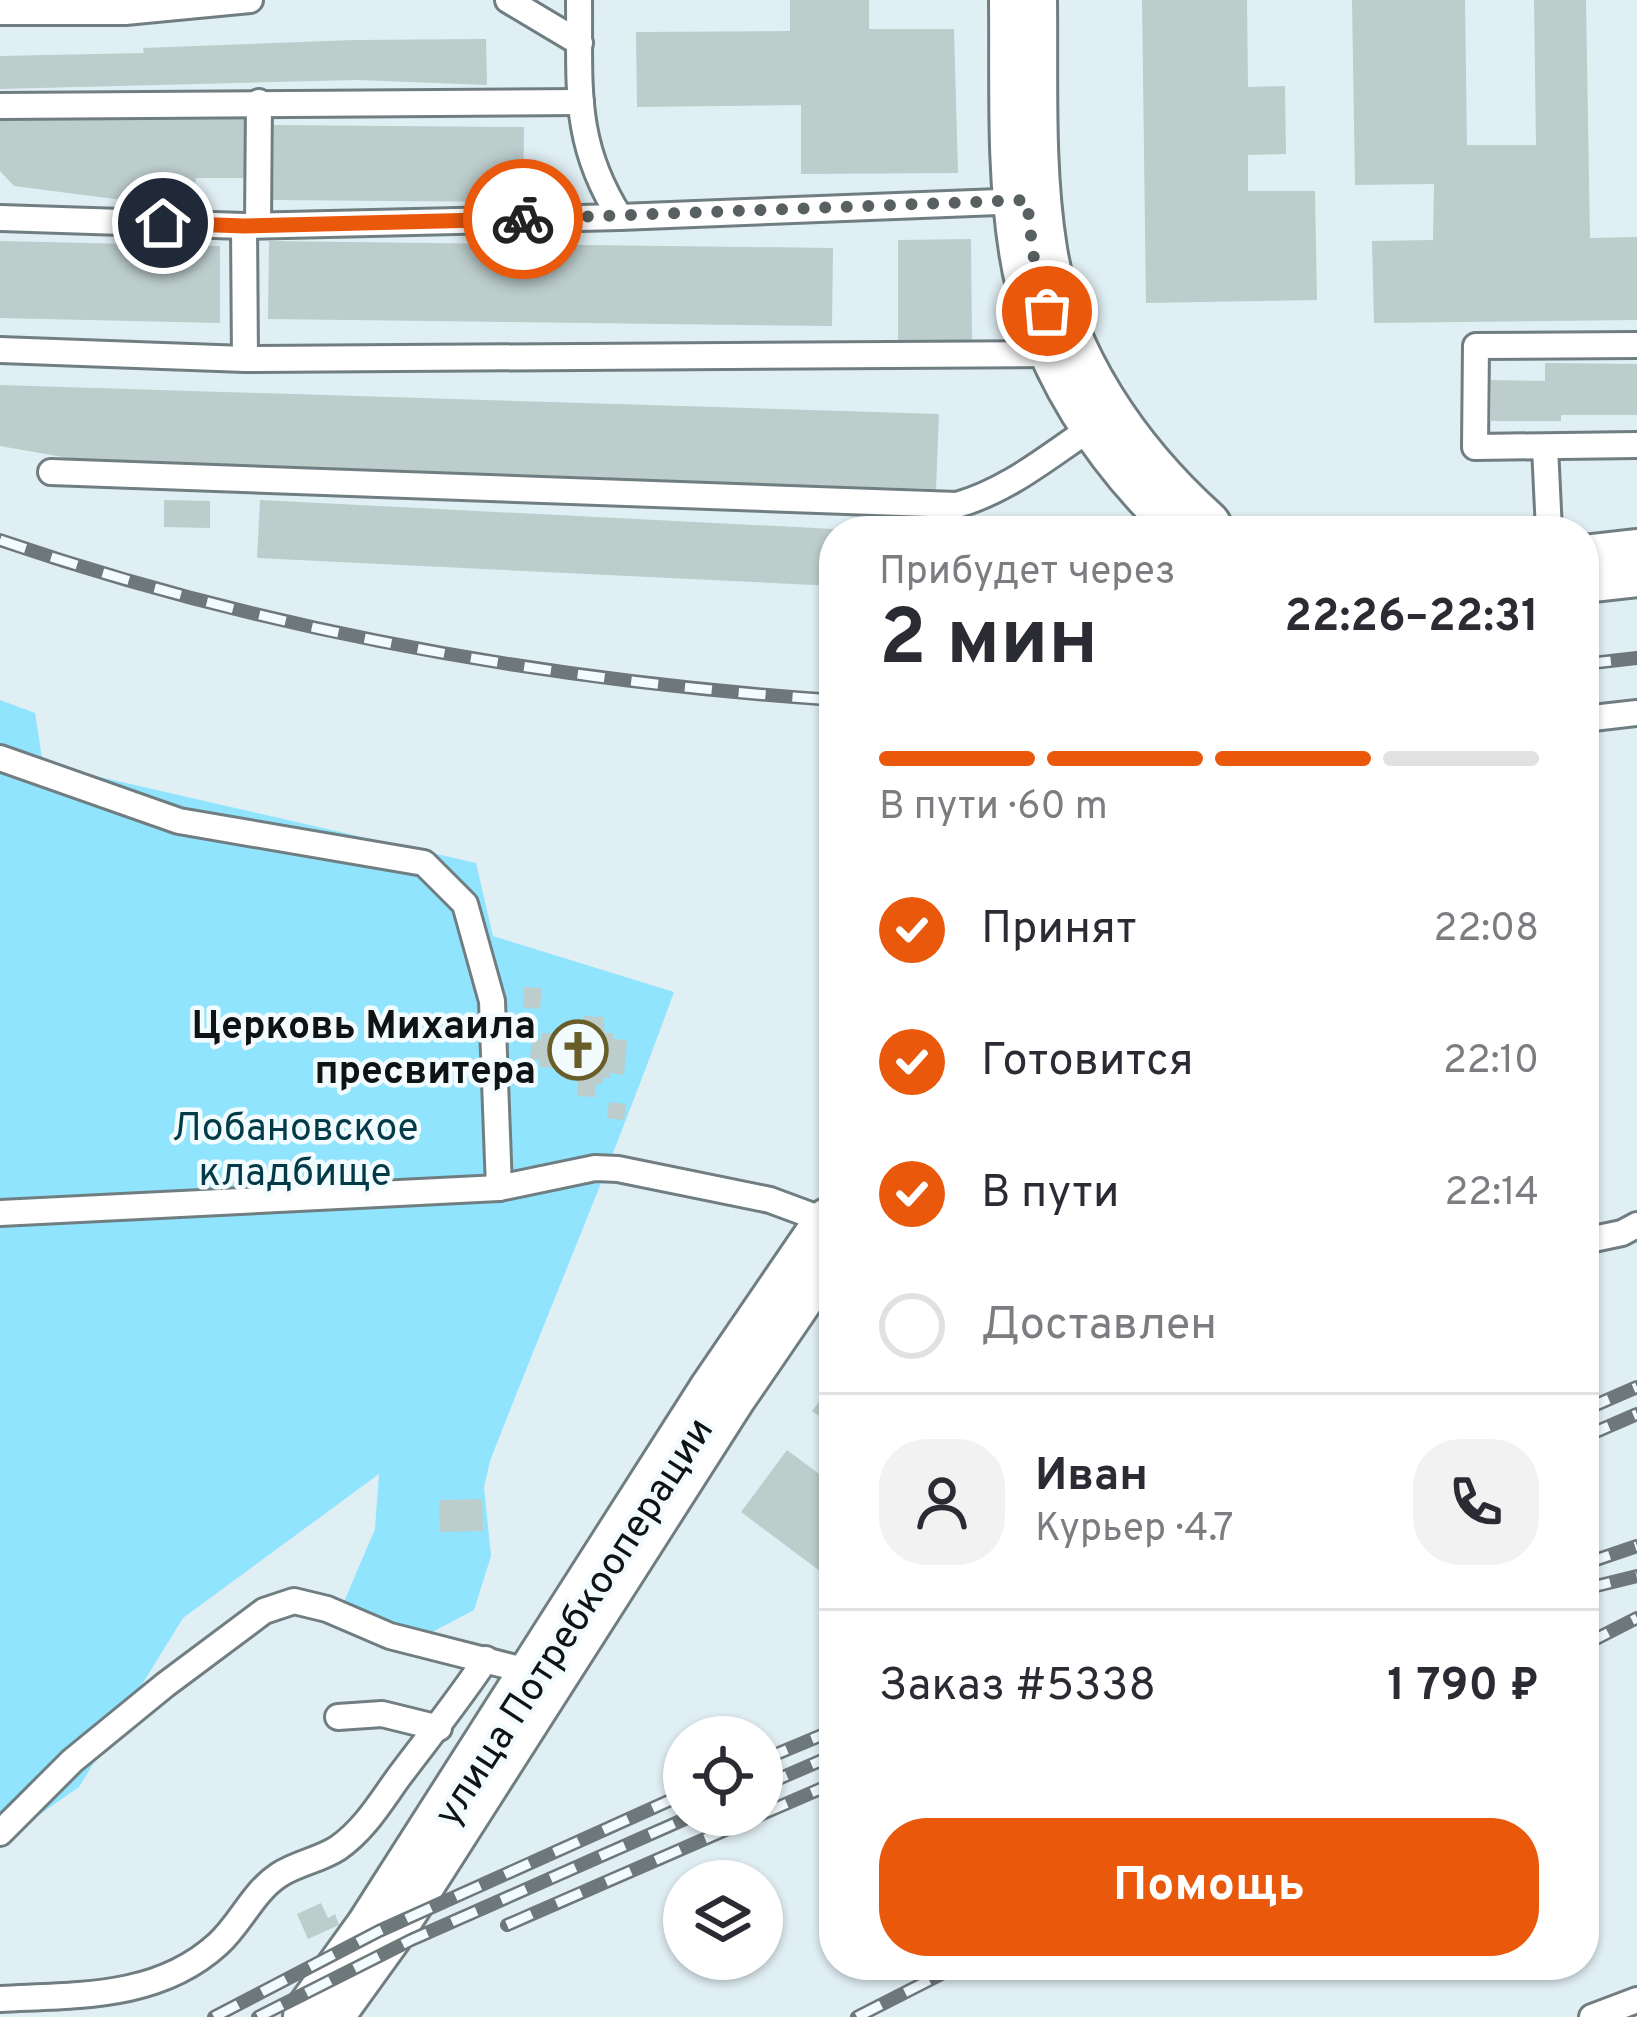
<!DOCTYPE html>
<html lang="ru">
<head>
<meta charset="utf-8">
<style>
  :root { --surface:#fff; --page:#f2f2f3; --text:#2b2b33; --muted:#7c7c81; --line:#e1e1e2; --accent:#ea580c }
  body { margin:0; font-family:Overpass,sans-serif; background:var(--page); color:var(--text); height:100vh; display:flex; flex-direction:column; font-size:45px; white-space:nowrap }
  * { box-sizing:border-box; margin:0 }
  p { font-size:39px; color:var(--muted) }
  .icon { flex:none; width:66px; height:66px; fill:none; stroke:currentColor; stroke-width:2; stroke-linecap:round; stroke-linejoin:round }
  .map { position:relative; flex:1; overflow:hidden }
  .sheet { position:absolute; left:819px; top:516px; width:780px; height:1464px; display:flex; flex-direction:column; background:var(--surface); border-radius:48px; box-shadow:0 3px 9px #0004 }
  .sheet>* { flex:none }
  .fabs { position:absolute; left:663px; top:1716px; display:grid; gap:24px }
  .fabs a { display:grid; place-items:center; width:120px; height:120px; border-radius:50%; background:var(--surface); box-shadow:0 3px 9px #0004; font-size:60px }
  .pin { position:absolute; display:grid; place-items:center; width:102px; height:102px; color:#fff; margin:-51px; border:6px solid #fff; border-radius:50%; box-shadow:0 3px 12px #0007 }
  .courier { position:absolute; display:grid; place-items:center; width:120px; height:120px; margin:-60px; border:9px solid #ea580c; border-radius:50%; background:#fff; color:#222; box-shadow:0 3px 15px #0007 }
  .overview em { font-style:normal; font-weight:700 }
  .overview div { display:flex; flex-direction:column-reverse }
  .overview { display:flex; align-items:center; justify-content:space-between; height:204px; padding:0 60px }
  h1 { font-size:78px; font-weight:700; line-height:90px }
  .bar { display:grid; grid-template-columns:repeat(4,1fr); gap:18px 12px; align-content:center; height:144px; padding:0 60px }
  .bar i { height:15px; border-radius:9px; background:var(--line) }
  .bar .selected { background:var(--accent) }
  .bar p { grid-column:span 4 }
  .line { display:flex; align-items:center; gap:30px; padding:0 60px; border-top:3px solid var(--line) }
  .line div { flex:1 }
  .round { display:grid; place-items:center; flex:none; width:126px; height:126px; border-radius:48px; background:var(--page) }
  ol { padding:0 60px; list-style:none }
  li { display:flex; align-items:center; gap:36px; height:132px }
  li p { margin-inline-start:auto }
  li .icon { padding:12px; border-radius:50%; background:var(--accent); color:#fff; stroke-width:4 }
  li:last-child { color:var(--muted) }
  li i { width:66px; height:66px; border:6px solid var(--line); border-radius:50% }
  .cta { display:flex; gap:24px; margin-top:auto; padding:24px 60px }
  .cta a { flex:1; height:138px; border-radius:48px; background:var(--accent); color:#fff; font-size:48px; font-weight:700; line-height:138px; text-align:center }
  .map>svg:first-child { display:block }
  .green { fill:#91e4fd }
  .building { fill:#bccdcc }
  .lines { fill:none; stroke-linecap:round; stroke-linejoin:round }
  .lane-casing { stroke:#707e82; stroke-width:30 }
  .secondary-casing { stroke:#707e82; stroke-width:72 }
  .lane { stroke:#fff; stroke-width:24 }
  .secondary { stroke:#fff; stroke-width:66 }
  .rail-casing { stroke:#6e787a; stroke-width:14 }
  .rail { stroke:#f2fbfe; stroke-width:9; stroke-dasharray:27; stroke-linecap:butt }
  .done { stroke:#586062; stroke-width:12; stroke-dasharray:0 21.6 }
  .route { stroke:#ea580c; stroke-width:15 }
  .labels { text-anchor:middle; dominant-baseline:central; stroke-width:9; stroke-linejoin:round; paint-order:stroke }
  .poi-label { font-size:39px; font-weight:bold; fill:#0e1314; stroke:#f2fbfe; text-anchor:end }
  .park-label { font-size:39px; fill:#023a48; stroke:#f2fbfe }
  .street-label { font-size:39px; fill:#0e1314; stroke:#f2fbfe }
</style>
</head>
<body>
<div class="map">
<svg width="1637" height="2017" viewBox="0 0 1637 2017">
  <rect width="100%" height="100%" fill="#e0eff4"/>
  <path class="green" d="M0,700L35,713L43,764L476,863L493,936L674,992C617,1150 551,1304 490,1461L484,1487L491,1556L474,1610L423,1637L340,1611L375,1529L379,1474L183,1618L79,1787L0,1842Z"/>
  <g class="building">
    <path d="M790,0H869V29H954L958,173L801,174V105L637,107L636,32L790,31Z"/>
    <path d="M1142,0H1247L1248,87L1285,86L1286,154L1248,155V191H1315L1317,300L1146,303Z"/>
    <path d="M1352,0H1465L1467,145H1536L1534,0H1586L1590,238L1637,237V320L1374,323L1372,241L1433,240L1434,184L1355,185Z"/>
    <path d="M486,39L487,85L357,80L0,89V56L144,53L143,48L353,40Z"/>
    <path d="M247,117L245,178H196L192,209L14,186L0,171V118Z"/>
    <path d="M274,125L524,127L523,202L273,200Z"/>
    <path d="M971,239L972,341L898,342V240Z"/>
    <path d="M0,241L220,246V323L0,318Z"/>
    <path d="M269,241L833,248L832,326L268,319Z"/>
    <path d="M1545,363L1637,364V415H1561V421H1491V380L1545,381Z"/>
    <path d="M0,385L939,414L936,489L108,465L0,446Z"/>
    <path d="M164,500L210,501V528L164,527Z"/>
    <path d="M260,500L834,529V586L257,558Z"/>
    <path d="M524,987L542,988L540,1009L523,1008Z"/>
    <path d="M584,1016L603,1017L605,1033H613V1039L627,1040L624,1075L610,1073V1078H603L602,1084H596L595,1097L577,1096L578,1082L568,1075V1069L540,1067V1060L530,1059L532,1038L542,1039V1033L571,1034V1030L583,1026Z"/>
    <path d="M609,1102L626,1104L624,1120L607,1118Z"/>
    <path d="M834,1382V1427L812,1411Z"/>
    <path d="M787,1450L834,1485V1561L824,1574L741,1512Z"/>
    <path d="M482,1499L483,1531L440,1532L439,1500Z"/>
    <path d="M321,1903L328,1918L335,1914L339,1925L308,1939L297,1914Z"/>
  </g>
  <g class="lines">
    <defs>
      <g id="lane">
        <path d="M508,0L580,43"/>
        <path d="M579,0C580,85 572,142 620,217"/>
        <path d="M0,12H125L250,0"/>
        <path d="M0,106L581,102"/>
        <path d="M0,218L244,226L620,217L1023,201"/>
        <path d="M258,225L259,102"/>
        <path d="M244,226L245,359"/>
        <path d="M1637,345L1476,346L1475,447L1637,445"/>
        <path d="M0,350L245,359L1059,354"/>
        <path d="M1545,447L1549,531"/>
        <path d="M51,472L957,505C1013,489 1054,451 1102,421"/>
        <path d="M1584,719L1637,713"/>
        <path d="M0,758L179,821L424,863L465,904L492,1001L499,1188"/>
        <path d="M0,1213L499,1188L595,1168L618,1169L770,1200L832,1223"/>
        <path d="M1584,1241L1622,1233L1637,1225"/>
        <path d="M338,1717L382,1714L439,1728"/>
        <path d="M0,1833L72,1761L165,1685L264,1611L294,1601L327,1609L390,1636L539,1674"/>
        <path d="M0,1999C77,1995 158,1999 218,1944C241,1923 253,1892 279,1875C297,1863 320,1860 338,1848C364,1830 380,1803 398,1778C428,1738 458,1701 486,1659"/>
        <path d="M1592,2017L1637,2000"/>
      </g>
      <g id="secondary">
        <path d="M1023,0C1024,83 1020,168 1033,250C1050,360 1118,458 1199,531"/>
        <path d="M1584,569L1637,563"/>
        <path d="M317,2017L379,1931L722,1394L834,1230"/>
      </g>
    </defs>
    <use href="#lane" class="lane-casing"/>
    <use href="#secondary" class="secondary-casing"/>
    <use href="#lane" class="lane"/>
    <use href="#secondary" class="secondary"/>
    <defs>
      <g id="rail">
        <path d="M0,540C269,632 551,681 834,700"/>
        <path d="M1584,664L1637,658"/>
        <path d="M1584,1410L1637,1387"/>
        <path d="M1584,1437L1637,1414"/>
        <path d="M1584,1564L1637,1546"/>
        <path d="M1584,1589L1637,1576"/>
        <path d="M1584,1645L1637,1618"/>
        <path d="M762,1760L834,1730"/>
        <path d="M762,1786L834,1755"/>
        <path d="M762,1814L834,1783"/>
        <path d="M507,1925L760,1815"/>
        <path d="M214,2017L379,1931L684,1794"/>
        <path d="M258,2017L411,1940L694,1815"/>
        <path d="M857,2017L959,1965"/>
      </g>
    </defs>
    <use href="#rail" class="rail-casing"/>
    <use href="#rail" class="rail"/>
  </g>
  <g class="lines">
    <path class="done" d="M523,219L1027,200L1033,254L1047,311"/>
    <path class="route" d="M163,223L244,226L523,219"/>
  </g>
  <defs>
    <symbol id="church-ring" viewBox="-11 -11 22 22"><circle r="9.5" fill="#f2fbfe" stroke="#695d2a" stroke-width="1.5"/><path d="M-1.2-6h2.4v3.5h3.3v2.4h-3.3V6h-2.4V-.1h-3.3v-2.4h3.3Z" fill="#695d2a"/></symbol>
  </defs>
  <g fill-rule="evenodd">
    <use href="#church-ring" x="545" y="1017" width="66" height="66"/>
  </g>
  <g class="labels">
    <g class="poi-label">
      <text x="536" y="1028">Церковь Михаила<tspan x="536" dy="45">пресвитера</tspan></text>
    </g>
    <g class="park-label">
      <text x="295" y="1130">Лобановское<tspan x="295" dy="45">кладбище</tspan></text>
    </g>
    <g class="street-label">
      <text transform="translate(576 1623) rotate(-57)">улица Потребкооперации</text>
    </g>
  </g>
</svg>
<div class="fabs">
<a><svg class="icon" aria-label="locate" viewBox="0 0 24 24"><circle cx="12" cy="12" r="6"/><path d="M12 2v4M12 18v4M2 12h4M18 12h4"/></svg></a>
<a><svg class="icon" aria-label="layers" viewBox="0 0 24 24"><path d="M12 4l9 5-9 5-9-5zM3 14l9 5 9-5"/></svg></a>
</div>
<div class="pin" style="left:1047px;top:311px;background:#ea580c"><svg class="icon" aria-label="bag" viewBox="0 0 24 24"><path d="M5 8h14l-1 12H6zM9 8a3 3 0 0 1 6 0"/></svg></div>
<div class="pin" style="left:163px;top:223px;background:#1f2937"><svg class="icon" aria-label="home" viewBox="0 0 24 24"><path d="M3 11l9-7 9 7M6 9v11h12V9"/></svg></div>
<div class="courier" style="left:523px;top:219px"><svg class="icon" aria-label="bike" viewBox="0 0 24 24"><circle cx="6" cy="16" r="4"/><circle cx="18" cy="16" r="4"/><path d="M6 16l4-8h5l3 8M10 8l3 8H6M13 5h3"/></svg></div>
<section class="sheet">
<div class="overview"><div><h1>2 мин</h1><p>Прибудет через</p></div><em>22:26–22:31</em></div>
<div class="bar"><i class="selected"></i><i class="selected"></i><i class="selected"></i><i></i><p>В пути · 60 m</p></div>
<ol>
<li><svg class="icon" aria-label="check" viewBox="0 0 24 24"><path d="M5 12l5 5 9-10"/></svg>Принят<p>22:08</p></li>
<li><svg class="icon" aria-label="check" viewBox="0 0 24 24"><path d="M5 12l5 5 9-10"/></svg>Готовится<p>22:10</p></li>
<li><svg class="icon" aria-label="check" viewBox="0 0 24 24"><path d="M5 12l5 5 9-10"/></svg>В пути<p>22:14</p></li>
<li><i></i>Доставлен</li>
</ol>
<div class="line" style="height:216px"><a class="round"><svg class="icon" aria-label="person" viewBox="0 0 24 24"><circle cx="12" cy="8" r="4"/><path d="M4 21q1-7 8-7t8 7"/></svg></a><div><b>Иван</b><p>Курьер · 4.7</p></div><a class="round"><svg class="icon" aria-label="phone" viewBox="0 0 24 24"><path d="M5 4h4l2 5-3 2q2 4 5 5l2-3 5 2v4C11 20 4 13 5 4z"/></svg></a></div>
<div class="line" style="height:156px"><div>Заказ #5338</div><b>1 790 ₽</b></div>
<div class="cta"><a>Помощь</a></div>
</section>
</div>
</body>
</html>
